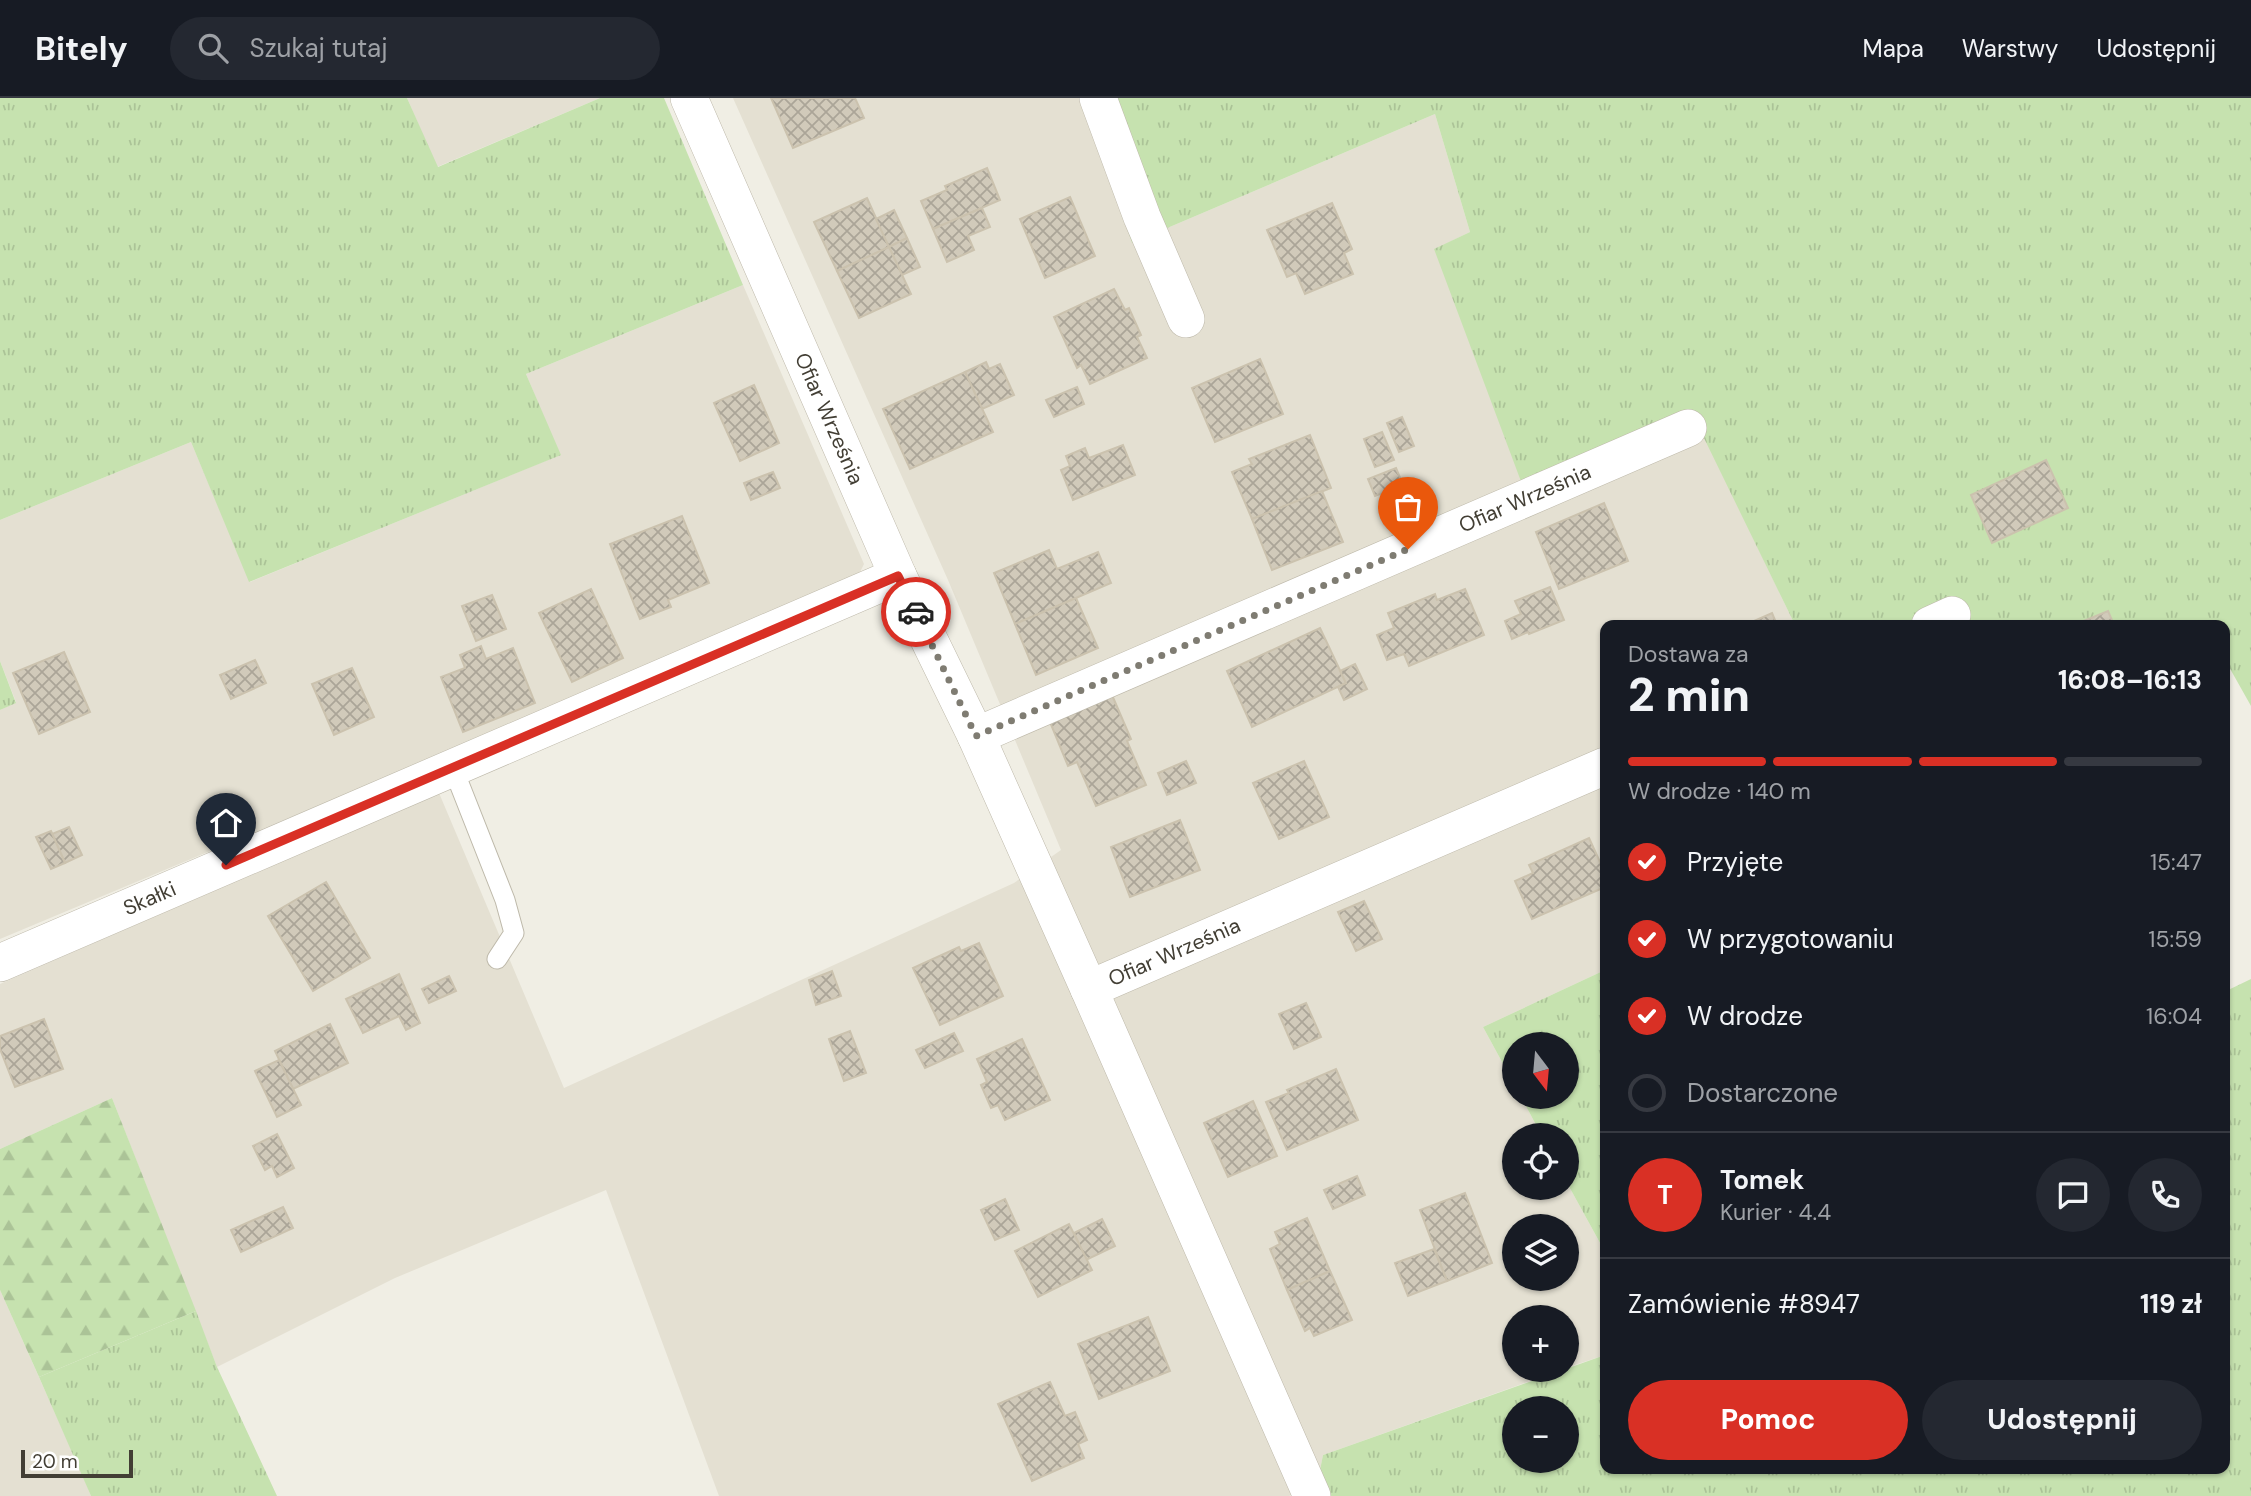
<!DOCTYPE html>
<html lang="pl">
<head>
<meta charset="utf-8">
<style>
  :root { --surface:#171b24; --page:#242831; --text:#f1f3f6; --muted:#9ea1a6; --line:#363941; --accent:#d93025 }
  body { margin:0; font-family:"DM Sans",sans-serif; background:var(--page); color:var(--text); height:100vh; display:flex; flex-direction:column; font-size:26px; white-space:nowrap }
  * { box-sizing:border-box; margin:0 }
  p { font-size:23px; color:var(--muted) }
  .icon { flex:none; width:38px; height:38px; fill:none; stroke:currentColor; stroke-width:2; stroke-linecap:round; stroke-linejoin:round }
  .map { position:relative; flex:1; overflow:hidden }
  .side { position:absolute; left:1600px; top:522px; width:630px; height:854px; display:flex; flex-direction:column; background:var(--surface); border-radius:14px; box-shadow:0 2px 5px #0004 }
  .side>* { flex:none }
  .needle { width:46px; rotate:164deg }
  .buttons { position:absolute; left:1502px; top:934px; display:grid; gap:14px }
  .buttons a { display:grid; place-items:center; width:77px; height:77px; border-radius:50%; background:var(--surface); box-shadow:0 2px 5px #0004; font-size:35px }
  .scale { position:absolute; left:21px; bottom:18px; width:112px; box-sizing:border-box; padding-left:7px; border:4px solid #423e34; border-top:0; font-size:19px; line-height:24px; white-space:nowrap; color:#423e34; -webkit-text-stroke:5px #fff; paint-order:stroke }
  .pin { position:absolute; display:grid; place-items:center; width:60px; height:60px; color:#fff; margin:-72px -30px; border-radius:50% 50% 50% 0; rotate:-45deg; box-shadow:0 0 7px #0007 }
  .pin .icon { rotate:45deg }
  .courier { position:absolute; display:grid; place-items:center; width:70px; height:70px; margin:-35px; border:5px solid #d93025; border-radius:50%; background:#fff; color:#222; box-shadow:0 2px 9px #0007 }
  .head em { font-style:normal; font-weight:800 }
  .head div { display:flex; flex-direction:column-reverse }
  .head { display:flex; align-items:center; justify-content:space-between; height:119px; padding:0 28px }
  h1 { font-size:46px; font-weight:800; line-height:52px }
  .bar { display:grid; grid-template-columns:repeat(4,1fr); gap:10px 7px; align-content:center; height:84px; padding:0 28px }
  .bar i { height:9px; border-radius:5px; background:var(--line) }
  .bar .current { background:var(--accent) }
  .bar p { grid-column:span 4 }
  .line { display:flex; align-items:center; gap:18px; padding:0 28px; border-top:2px solid var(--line) }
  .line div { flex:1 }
  .round { display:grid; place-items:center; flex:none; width:74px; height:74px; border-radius:37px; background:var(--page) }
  ol { padding:0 28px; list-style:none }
  li { display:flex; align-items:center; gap:21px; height:77px }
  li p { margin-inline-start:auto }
  li .icon { padding:7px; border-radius:50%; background:var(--accent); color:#fff; stroke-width:4 }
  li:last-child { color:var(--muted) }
  li i { width:38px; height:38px; border:4px solid var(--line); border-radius:50% }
  .action { display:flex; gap:14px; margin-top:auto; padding:14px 28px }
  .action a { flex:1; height:80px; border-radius:42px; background:var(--accent); color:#fff; font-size:28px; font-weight:800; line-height:80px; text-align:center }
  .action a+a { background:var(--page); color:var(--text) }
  header { display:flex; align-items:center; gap:42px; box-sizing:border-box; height:98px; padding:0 35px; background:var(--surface); border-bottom:2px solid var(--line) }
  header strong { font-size:33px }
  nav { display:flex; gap:38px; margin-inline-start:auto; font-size:24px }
  .search { width:490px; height:63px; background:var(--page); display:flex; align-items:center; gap:18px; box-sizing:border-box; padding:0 24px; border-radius:38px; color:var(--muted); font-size:26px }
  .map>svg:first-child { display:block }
  .residential { fill:#e4e0d2; fill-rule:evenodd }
  .grass { fill:url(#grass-tufts); fill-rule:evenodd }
  .forest { fill:url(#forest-firs) }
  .building { fill:url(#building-cross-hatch); stroke:#cbc2ae; stroke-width:2 }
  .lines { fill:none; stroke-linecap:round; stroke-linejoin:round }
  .lane-casing { stroke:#beb9aa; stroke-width:21 }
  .street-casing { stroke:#beb9aa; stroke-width:38 }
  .lane { stroke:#fff; stroke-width:19 }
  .street { stroke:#fff; stroke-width:37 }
  .done { stroke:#7f7c72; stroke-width:7; stroke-dasharray:0 12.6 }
  .route { stroke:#d93025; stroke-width:9 }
  .labels { text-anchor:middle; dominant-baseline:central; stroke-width:6; stroke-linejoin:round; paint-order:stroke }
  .street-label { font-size:21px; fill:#423e34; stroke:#fff }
</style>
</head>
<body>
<header>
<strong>Bitely</strong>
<div class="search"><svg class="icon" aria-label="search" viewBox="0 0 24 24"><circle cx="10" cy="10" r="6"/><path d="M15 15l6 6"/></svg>Szukaj tutaj</div>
<nav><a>Mapa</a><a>Warstwy</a><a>Udostępnij</a></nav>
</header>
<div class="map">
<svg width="2251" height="1398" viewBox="0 0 2251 1398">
  <defs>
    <pattern id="grass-tufts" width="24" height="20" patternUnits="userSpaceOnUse" patternTransform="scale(1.75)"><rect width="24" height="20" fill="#c6e2af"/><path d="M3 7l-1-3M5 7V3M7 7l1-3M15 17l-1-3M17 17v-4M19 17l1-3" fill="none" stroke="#abc397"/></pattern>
    <pattern id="forest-firs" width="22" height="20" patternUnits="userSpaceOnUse" patternTransform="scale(1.75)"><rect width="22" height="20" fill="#c6e2af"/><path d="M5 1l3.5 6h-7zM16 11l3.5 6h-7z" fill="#abc397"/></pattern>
    <pattern id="building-cross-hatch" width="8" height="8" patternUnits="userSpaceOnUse" patternTransform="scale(1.75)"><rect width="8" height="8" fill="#d1caba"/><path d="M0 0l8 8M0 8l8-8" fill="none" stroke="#aba598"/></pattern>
  </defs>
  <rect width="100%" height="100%" fill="#f0eee4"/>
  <g class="residential">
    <path d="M407,0H600L437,69Z"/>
    <path d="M733,0H1082L1132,145L1435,16L1470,134L1435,151L1704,338L1795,527H1605V872L1483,929L1514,986V999H1521L1542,1038H1514V1090H1566V1083L1605,1154V1257L1566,1270V1220H1514V1272H1561L1323,1357L1317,1387L1289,1398H719L606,1092L395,1180L217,1269L112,1000L0,1051V886L439,695L564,990L1014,785L1061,752L948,482ZM1514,1129H1566V1181H1514Z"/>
    <path d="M743,187L864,466L858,478L744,529L0,841V612L16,604L0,563V422L191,344L250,484L560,357L526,276Z"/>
    <path d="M0,1192L80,1371L91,1398H0Z"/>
  </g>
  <g class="grass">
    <path d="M0,0H407L438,69L600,0H664L743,187L526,276L561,357L249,484L191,344L0,422Z"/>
    <path d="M1082,0H2251V608L2224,560V527H1795L1703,338L1531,410L1434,151L1470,134L1435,16L1132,145Z"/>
    <path d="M0,563L16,605L0,612Z"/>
    <path d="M1605,872V1154L1566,1083V1038H1542L1521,999H1566V947H1514V986L1483,929Z"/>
    <path d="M2251,881V1398H1322L1317,1387L1323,1357L1605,1257V1370H2224V894ZM1514,1311H1566V1363H1514Z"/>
    <path d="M196,1213L217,1269L277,1398H91L39,1279Z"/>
  </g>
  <path class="forest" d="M112,1000L196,1213L39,1279L0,1192V1051Z"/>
  <g class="building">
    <path d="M771,0H855L864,20L793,50Z"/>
    <path d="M987,70L1000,102L933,131L921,103L947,92L945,88Z"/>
    <path d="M1070,99L1095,158L1045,180L1020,121Z"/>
    <path d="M867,100L889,149L837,173L814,124Z"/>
    <path d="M1332,105L1352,151L1344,155L1353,176L1305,196L1296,175L1287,179L1267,132Z"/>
    <path d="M982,110L990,129L968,138L974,152L947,164L933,131Z"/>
    <path d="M894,112L907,140L889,149L876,121Z"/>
    <path d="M907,140L920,169L902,177L889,149Z"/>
    <path d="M889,149L911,196L859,220L837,173Z"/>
    <path d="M1114,191L1125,212L1129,210L1141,237L1137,239L1147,260L1090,286L1081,267L1077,270L1054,219Z"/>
    <path d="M1260,261L1283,316L1215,344L1192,290Z"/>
    <path d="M986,264L989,271L1000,266L1014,297L982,311L965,274Z"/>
    <path d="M965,274L993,334L910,371L883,311Z"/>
    <path d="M754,287L779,345L740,363L714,305Z"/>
    <path d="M1077,289L1084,306L1054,319L1046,302Z"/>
    <path d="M1402,319L1414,348L1399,354L1387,325Z"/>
    <path d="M1382,334L1394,362L1375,369L1364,341Z"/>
    <path d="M1310,337L1331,390L1252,421L1232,374L1252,366L1249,361Z"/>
    <path d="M1123,347L1135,377L1073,402L1061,372L1070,368L1066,358L1085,350L1089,360Z"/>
    <path d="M2046,362L2068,410L1992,445L1971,397Z"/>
    <path d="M1396,370L1403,387L1375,398L1368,381Z"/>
    <path d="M773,374L780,390L751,402L744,385Z"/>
    <path d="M1322,393L1343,444L1272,472L1252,421Z"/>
    <path d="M1604,405L1628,463L1559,491L1536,434Z"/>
    <path d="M682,418L709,485L668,502L671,509L640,521L610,446Z"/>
    <path d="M1049,452L1057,471L1098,454L1111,485L1015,526L994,475Z"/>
    <path d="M1550,489L1564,522L1529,536L1528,534L1512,541L1505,523L1521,516L1515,503Z"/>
    <path d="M591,491L623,560L572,584L539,515Z"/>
    <path d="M1465,491L1484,537L1409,568L1404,556L1387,562L1377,537L1394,530L1388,515L1435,496L1437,502Z"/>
    <path d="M492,497L506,531L476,543L462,508Z"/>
    <path d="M1076,500L1098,550L1036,577L1015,526Z"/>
    <path d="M2108,513L2114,527H2074Z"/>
    <path d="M1772,515L1777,527H1745Z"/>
    <path d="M1320,530L1346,585L1252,629L1227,573Z"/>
    <path d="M481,548L486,561L513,550L535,605L463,634L441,579L465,570L460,557Z"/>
    <path d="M64,554L90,614L39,636L13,575Z"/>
    <path d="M255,562L266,585L231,601L220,577Z"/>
    <path d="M1355,566L1367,591L1344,602L1338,589L1346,585L1340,573Z"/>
    <path d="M352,570L374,619L334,637L312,586Z"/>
    <path d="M1112,597L1131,641L1127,643L1146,687L1096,708L1077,664L1068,668L1050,624Z"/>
    <path d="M1186,663L1196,685L1167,697L1158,675Z"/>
    <path d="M1304,663L1329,719L1279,741L1253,685Z"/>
    <path d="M1180,722L1200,772L1130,799L1111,749Z"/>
    <path d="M69,729L82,757L65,765L52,736Z"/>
    <path d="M51,733L65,765L51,771L36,739Z"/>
    <path d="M1589,740L1605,775V789L1532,821L1515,783L1533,775L1529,767Z"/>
    <path d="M326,784L370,860L313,893L268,818Z"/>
    <path d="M1364,803L1382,841L1356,853L1338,814Z"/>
    <path d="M979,845L1003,898L940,927L913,870L959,849L961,853Z"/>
    <path d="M832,873L841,898L816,907L809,882Z"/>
    <path d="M399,876L420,925L406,932L399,918L363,935L346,901Z"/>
    <path d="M449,878L456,893L429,905L422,891Z"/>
    <path d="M1306,905L1321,939L1294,951L1279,916Z"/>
    <path d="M44,921L63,971L15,989L0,951V938Z"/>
    <path d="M330,926L348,965L293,991L275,953Z"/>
    <path d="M850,933L866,975L844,983L829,941Z"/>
    <path d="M954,935L963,953L925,970L916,952Z"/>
    <path d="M1022,941L1050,1002L1005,1022L998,1007L991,1010L981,987L987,984L977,961Z"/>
    <path d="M279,962L301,1007L277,1019L255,973Z"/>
    <path d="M1336,971L1358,1022L1287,1052L1266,1004L1289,995L1287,992Z"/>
    <path d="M1253,1003L1277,1058L1228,1079L1204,1025Z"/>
    <path d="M277,1036L294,1070L277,1079L272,1068L265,1072L253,1048Z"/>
    <path d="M1357,1078L1365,1097L1333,1111L1324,1092Z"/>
    <path d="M1465,1095L1492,1165L1447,1183L1420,1112Z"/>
    <path d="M1005,1101L1019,1132L995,1142L981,1112Z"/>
    <path d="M283,1109L293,1130L241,1154L231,1132Z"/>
    <path d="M1307,1120L1330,1173L1287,1192L1270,1151L1280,1146L1275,1134Z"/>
    <path d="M1102,1121L1115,1148L1086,1162L1074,1135Z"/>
    <path d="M1069,1126L1092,1172L1038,1199L1015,1153Z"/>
    <path d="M1434,1151L1447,1183L1408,1198L1395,1165Z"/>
    <path d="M1330,1173L1352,1222L1314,1238L1310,1230L1305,1233L1287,1192Z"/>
    <path d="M1148,1219L1170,1273L1099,1301L1078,1246Z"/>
    <path d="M1050,1284L1065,1318L1075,1314L1087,1342L1078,1346L1084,1360L1032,1383L998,1306Z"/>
  </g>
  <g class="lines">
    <defs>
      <path id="lane" d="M453,670L505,802L514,835L497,861"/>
      <g id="street">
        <path id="s1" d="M689,0L898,478L976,638L1089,891L1312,1398"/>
        <path d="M1098,0L1142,119L1186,221"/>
        <path d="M1930,527L1952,517"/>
        <path id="s2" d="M976,638L1688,330"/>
        <path id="s3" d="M0,865L898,478"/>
        <path id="s4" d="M1089,891L1605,668"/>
      </g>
    </defs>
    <use href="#lane" class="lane-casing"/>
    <use href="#street" class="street-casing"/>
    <use href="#lane" class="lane"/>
    <use href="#street" class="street"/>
  </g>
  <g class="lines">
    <path class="done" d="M916,514L976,638L1408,451"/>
    <path class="route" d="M226,767L898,478L916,514"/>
  </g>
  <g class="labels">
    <g class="street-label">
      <text stroke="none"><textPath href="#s1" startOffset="350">Ofiar Września</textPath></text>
      <text stroke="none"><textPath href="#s2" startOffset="598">Ofiar Września</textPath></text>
      <text stroke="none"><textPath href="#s3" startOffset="163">Skałki</textPath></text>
      <text stroke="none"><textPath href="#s4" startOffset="93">Ofiar Września</textPath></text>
    </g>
  </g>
</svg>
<div class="buttons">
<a><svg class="needle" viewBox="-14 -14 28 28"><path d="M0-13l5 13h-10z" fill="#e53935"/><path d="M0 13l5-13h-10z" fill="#9ea1a6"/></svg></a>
<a><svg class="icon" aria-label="locate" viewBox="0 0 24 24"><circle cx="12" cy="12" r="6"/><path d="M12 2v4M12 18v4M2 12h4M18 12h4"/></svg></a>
<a><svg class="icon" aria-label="layers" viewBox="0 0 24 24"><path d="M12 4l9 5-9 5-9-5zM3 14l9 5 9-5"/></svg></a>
<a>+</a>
<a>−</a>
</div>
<div class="scale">20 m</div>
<div class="pin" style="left:1408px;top:451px;background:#ea580c"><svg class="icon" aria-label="bag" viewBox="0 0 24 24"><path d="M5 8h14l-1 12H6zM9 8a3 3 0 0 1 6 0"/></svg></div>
<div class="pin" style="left:226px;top:767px;background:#1f2937"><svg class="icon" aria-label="home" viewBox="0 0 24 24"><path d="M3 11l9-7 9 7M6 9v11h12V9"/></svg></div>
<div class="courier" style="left:916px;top:514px"><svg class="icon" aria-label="car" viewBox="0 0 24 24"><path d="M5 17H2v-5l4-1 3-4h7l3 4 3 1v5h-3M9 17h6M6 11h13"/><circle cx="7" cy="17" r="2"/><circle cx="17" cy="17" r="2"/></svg></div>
<section class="side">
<div class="head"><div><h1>2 min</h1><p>Dostawa za</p></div><em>16:08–16:13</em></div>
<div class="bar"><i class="current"></i><i class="current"></i><i class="current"></i><i></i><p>W drodze · 140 m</p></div>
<ol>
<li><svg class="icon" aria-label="check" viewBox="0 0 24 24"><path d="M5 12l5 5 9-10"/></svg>Przyjęte<p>15:47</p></li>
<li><svg class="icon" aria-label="check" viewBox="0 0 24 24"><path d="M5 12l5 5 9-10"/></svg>W przygotowaniu<p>15:59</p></li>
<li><svg class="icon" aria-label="check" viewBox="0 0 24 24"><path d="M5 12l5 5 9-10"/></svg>W drodze<p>16:04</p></li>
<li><i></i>Dostarczone</li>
</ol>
<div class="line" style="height:126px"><b class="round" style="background:var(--accent);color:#fff">T</b><div><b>Tomek</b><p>Kurier · 4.4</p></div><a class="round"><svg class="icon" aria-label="chat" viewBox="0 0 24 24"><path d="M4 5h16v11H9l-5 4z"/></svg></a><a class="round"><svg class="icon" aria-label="phone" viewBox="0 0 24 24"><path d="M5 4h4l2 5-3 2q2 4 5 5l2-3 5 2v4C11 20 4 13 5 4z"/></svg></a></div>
<div class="line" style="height:91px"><div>Zamówienie #8947</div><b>119 zł</b></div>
<div class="action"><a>Pomoc</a><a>Udostępnij</a></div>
</section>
</div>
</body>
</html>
